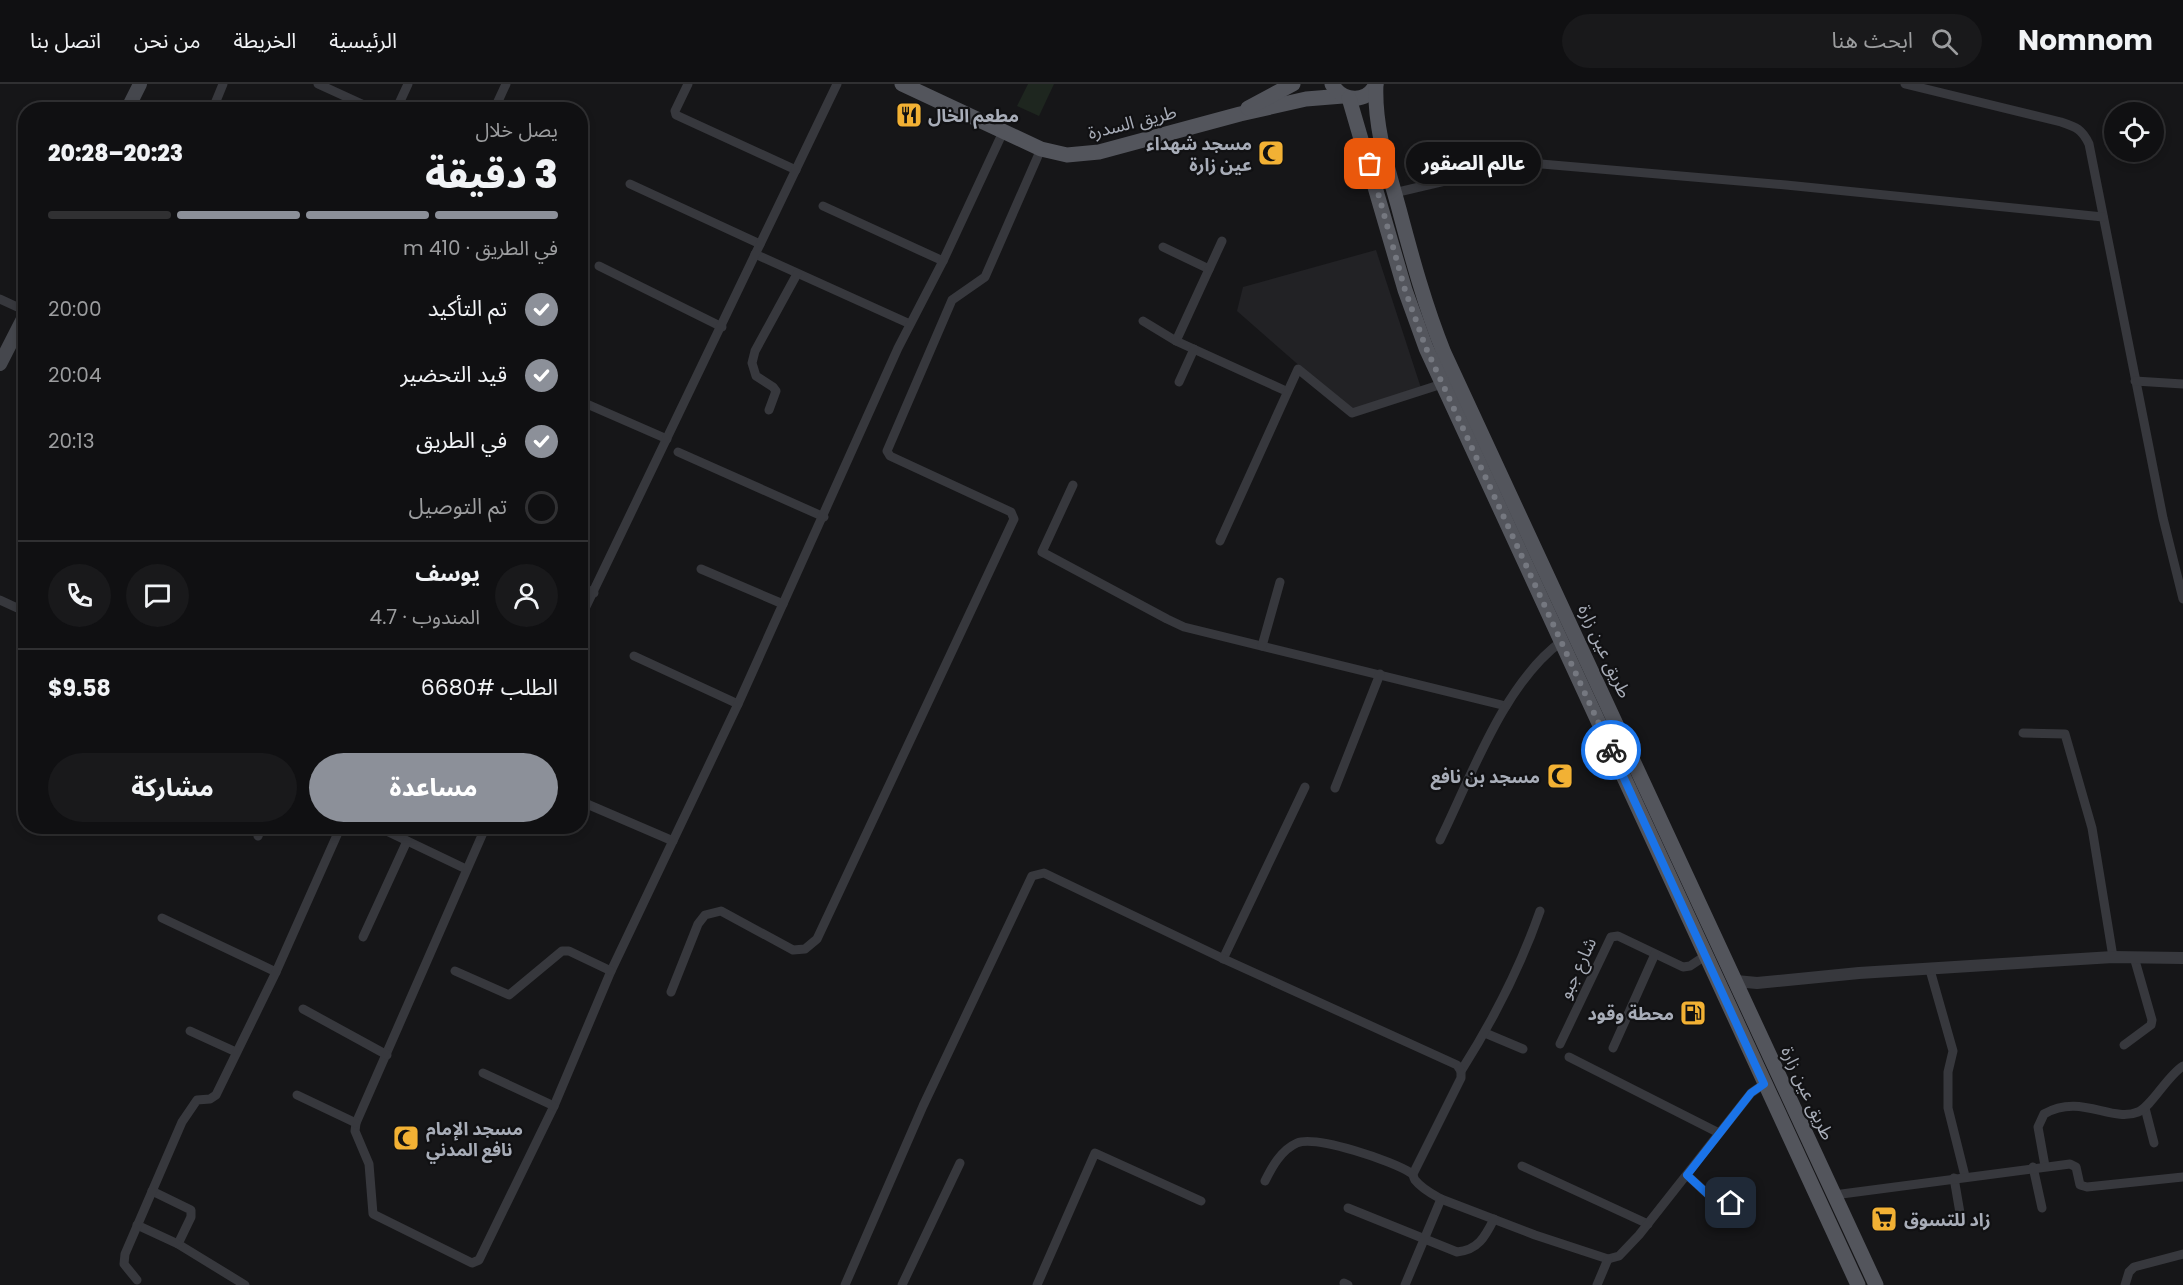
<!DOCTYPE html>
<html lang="ar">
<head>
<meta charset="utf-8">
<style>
  :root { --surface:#101012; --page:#19191b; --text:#f1f3f6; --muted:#9c9d9f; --line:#303032; --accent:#8c9099 }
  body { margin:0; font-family:Poppins,"Noto Sans Arabic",sans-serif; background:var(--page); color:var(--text); direction:rtl; height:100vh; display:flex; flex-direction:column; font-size:22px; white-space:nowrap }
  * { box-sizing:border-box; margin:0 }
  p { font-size:20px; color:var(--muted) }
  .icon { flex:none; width:33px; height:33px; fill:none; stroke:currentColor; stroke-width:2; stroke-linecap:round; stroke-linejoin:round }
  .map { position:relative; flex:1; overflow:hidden; direction:ltr }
  .drawer { position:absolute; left:18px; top:18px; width:570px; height:732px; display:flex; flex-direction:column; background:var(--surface); border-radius:24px; box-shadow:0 3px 9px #0003,0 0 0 2px var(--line); direction:rtl }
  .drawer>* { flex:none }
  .controls { position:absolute; left:2104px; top:18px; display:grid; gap:12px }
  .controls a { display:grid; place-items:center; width:60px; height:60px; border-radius:50%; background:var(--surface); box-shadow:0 3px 9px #0003,0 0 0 2px var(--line); font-size:30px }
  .pin { position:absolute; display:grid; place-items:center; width:51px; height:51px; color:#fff; margin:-26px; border-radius:12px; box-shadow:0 3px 9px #0006 }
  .courier { position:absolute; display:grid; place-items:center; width:60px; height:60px; margin:-30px; border:4px solid #1a73e8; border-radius:50%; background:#fff; color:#222; box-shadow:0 2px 8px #0007 }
  .bubble { position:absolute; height:42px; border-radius:21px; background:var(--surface); box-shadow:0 3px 9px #0003,0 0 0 2px var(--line); font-size:20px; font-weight:800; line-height:42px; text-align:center; direction:rtl }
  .headline em { font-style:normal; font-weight:800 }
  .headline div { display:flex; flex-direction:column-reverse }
  .headline { display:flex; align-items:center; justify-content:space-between; height:102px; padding:0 30px }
  h1 { font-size:39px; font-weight:800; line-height:45px }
  .bar { display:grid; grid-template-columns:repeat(4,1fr); gap:9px 6px; align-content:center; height:72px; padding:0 30px }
  .bar i { height:8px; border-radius:4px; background:var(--line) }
  .bar .current { background:var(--accent) }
  .bar p { grid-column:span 4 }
  .line { display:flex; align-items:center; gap:15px; padding:0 30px; border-top:2px solid var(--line) }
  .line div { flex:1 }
  .round { display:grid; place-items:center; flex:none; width:63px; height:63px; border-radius:32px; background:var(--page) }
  ol { padding:0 30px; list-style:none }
  li { display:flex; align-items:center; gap:18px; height:66px }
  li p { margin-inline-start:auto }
  li .icon { padding:6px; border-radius:50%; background:var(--accent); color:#fff; stroke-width:4 }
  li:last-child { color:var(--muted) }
  li i { width:33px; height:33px; border:3px solid var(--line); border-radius:50% }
  .action { display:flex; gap:12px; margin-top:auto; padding:12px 30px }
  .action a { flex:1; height:69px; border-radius:36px; background:var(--accent); color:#fff; font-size:24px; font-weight:800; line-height:69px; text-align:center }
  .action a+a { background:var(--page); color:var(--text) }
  header { display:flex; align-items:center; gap:36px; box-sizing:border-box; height:84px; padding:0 30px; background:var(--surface); border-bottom:2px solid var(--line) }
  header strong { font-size:28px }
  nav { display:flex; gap:33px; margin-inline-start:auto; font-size:21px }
  .search { width:420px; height:54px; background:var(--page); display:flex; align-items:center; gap:15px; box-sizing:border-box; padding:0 21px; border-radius:33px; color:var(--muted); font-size:22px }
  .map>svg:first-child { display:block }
  .built { fill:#222225 }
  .green { fill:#1e261f }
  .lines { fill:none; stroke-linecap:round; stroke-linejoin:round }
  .minor { stroke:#37383d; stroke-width:9 }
  .tertiary { stroke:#37383d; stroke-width:12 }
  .secondary { stroke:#45474d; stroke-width:14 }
  .primary { stroke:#53555c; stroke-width:15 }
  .done { stroke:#757880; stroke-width:6; stroke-dasharray:0 10.8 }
  .route { stroke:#1a73e8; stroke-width:8 }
  .labels { text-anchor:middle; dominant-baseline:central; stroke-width:4.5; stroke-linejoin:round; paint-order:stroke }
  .poi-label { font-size:18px; font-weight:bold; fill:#a8adb8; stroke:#111113; text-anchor:start }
  .street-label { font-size:18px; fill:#a8adb8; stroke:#111113 }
</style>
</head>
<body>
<header>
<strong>Nomnom</strong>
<div class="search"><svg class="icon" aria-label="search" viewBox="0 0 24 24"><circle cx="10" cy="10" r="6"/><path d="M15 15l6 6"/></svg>ابحث هنا</div>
<nav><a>الرئيسية</a><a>الخريطة</a><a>من نحن</a><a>اتصل بنا</a></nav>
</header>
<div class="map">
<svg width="2183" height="1201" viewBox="0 0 2183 1201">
  <rect width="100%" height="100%" fill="#161618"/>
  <path class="built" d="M1376,166L1421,304L1350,326L1237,227L1243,203Z"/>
  <path class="green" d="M1028,0H1054L1039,32L1017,22Z"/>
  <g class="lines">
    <g class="minor">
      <path d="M318,0L375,26"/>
      <path d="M688,0L675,27L676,31L796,86"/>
      <path d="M1905,0L2061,38C2076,43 2082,45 2089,60L2163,434L2183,515"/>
      <path d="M214,22L223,0"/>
      <path d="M396,26L408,0"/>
      <path d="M494,26L506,0"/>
      <path d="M630,100L760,160"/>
      <path d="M1394,109L1462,93L1483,78L1496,76L1786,101L2103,133"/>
      <path d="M823,122L943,177"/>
      <path d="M1163,163L1209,185"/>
      <path d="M755,170L910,240"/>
      <path d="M599,182L722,243"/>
      <path d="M0,215L26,227"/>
      <path d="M1143,237L1176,257L1286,307"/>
      <path d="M1176,257L1222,157"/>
      <path d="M2135,297L2183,300"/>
      <path d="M1179,298L1194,265"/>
      <path d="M580,317L667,355"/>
      <path d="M769,326L776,307L773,303L756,292L752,279L755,267L797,190"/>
      <path d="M678,368L824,433"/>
      <path d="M1073,401L1042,468L1167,535L1184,543L1506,622"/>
      <path d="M1220,457L1298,285L1352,329L1442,300"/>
      <path d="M701,485L783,520"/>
      <path d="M580,502L594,509"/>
      <path d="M0,516L26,528"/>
      <path d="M580,535L837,0"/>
      <path d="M1262,562L1280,498"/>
      <path d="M634,572L738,620"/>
      <path d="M2023,649L2065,650L2092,744L2113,873"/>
      <path d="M1335,704L1380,590"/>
      <path d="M580,717L673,757"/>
      <path d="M376,742L466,785"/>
      <path d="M486,742L356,1039L355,1047L369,1080L373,1130L472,1179L479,1176L554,1022L611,887L738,620L898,264L943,177L1003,48"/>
      <path d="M258,752L262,742"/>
      <path d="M1440,756C1471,693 1504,599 1562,557"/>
      <path d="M162,834L276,888"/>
      <path d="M363,853L407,757"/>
      <path d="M1223,875L1305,703"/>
      <path d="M1930,886L1953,967L1948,988V1024L1965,1092"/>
      <path d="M455,887L509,911L562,867H569L611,887"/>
      <path d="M671,908L698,840L705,831L721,827L793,866L805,865L817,855L1014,435L1011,428L890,372L887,367L952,216L985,193L1041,65"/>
      <path d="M303,925L387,971"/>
      <path d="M190,947L236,968"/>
      <path d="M1485,949L1523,965"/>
      <path d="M1560,960L1611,853L1618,852L1683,883L1690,882L1705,872"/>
      <path d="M2124,961L2151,941L2152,936L2134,873"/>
      <path d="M1613,964L1655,870"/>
      <path d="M1569,973L1719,1049"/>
      <path d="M483,989L554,1022"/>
      <path d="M297,1011L356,1039"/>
      <path d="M2145,1024L2154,1059"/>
      <path d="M1522,1082L1648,1140"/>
      <path d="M2045,1082L2038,1043L2044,1030C2081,1009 2111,1039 2138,1028C2152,1022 2167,992 2183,982"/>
      <path d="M2033,1083L2042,1124"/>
      <path d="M1413,1090L1461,994V987C1494,935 1520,884 1540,827"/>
      <path d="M1687,1091L1713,1115L1731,1118"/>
      <path d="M1954,1094L1960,1129"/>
      <path d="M1265,1097C1272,1083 1281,1066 1297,1059C1316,1051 1393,1077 1411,1089C1414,1091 1413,1093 1415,1096C1422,1105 1432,1110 1441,1115L1535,1151L1608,1175L1619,1172L1639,1151L1751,1009L1764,1000"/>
      <path d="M152,1107L191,1126V1133L178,1160L245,1201"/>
      <path d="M1834,1111L2070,1080L2076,1083L2080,1101L2087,1103L2183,1093"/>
      <path d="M1348,1124L1457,1168C1478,1166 1485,1153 1494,1135"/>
      <path d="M137,1141L178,1160"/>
      <path d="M137,1196L124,1180L125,1170L182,1038L197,1016L210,1015L216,1011L276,888L341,742"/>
      <path d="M1344,1199L1348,1201"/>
      <path d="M845,1201L923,1022L1032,792L1044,789L1226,876L1457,981L1461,987"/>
      <path d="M902,1201L960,1079"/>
      <path d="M1037,1201L1095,1069L1201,1117"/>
      <path d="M1405,1201L1441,1115"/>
      <path d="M1597,1201L1608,1175"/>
      <path d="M2125,1201L2129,1188L2134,1183L2183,1170"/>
    </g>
    <path class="tertiary" d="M1736,897L1757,899L1859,889L2113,873L2183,874"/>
    <g class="secondary">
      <path d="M127,26L140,0"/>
      <path d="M0,280L26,229"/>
    </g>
    <g class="primary">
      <path d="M902,0L1041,65L1067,71L1099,68L1240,30L1306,15L1343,12"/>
      <path d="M1332,0C1342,18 1367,20 1376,0"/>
      <path d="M1376,0C1374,43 1388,85 1399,125C1412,174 1425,222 1444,269L1876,1201"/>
      <path d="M1349,14L1405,206L1426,264L1858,1201"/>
      <path d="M1248,24L1293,0"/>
    </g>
  </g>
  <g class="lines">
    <path class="done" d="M1370,80L1405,206L1426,264L1611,666"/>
    <path class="route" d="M1611,666L1764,1000L1751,1009L1687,1091L1713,1115L1731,1119"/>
  </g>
  <defs>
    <symbol id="restaurant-square" viewBox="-11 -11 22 22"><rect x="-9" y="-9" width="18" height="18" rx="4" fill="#f2b134" stroke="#111113"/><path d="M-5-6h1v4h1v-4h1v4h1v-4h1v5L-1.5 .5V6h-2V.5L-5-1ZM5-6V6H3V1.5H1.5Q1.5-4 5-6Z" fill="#111"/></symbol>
    <symbol id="mosque-square" viewBox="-11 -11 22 22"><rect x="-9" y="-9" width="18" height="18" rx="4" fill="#f2b134" stroke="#111113"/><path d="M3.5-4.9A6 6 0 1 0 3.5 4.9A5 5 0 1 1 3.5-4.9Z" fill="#111"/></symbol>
    <symbol id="fuel-square" viewBox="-11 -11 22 22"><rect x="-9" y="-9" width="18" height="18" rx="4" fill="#f2b134" stroke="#111113"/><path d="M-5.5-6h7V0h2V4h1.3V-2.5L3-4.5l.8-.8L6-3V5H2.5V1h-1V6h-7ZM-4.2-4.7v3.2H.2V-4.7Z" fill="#111"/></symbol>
    <symbol id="supermarket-square" viewBox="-11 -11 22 22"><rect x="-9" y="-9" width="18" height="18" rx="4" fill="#f2b134" stroke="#111113"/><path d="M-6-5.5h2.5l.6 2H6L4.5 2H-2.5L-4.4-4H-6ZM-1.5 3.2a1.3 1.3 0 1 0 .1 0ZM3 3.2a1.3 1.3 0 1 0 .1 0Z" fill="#111"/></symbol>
  </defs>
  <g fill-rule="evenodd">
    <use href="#restaurant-square" x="894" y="16" width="30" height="30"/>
    <use href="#mosque-square" x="1256" y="54" width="30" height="30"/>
    <use href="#mosque-square" x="1545" y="677" width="30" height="30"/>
    <use href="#fuel-square" x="1678" y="914" width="30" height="30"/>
    <use href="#mosque-square" x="391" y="1039" width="30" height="30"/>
    <use href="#supermarket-square" x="1869" y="1120" width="30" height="30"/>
  </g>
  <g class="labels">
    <g class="poi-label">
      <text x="928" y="31">مطعم الخال</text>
      <text x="1252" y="59" text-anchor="end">مسجد شهداء<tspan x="1252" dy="21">عين زارة</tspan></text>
      <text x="1540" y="692" text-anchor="end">مسجد بن نافع</text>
      <text x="1674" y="929" text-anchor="end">محطة وقود</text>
      <text x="426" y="1044">مسجد الإمام<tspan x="426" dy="21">نافع المدني</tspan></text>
      <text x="1904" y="1135">زاد للتسوق</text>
    </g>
    <g class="street-label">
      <text transform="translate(1132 38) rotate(-14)">طريق السدرة</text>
      <text transform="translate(1605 567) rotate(65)">طريق عين زارة</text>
      <text transform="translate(1577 884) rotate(-65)">شارع جبو</text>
      <text transform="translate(1808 1009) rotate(65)">طريق عين زارة</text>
    </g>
  </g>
</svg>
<div class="controls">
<a><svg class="icon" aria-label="locate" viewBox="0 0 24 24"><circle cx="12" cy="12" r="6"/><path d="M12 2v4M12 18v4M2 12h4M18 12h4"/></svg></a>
</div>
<div class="pin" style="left:1370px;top:80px;background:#ea580c"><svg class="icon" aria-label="bag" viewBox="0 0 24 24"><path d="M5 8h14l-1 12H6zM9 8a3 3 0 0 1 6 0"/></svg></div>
<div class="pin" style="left:1731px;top:1119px;background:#1f2937"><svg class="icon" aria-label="home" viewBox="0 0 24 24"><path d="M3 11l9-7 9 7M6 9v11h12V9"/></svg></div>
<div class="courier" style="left:1611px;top:666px"><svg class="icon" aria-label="bike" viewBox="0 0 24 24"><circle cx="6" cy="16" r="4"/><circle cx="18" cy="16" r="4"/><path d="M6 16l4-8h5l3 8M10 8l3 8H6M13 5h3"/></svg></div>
<div class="bubble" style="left:1406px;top:58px;width:135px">عالم الصقور</div>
<section class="drawer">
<div class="headline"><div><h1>3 دقيقة</h1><p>يصل خلال</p></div><em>20:23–20:28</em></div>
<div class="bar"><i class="current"></i><i class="current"></i><i class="current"></i><i></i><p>في الطريق · 410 m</p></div>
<ol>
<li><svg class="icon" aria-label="check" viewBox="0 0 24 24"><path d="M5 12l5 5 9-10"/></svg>تم التأكيد<p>20:00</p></li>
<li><svg class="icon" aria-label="check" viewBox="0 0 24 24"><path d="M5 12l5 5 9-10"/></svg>قيد التحضير<p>20:04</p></li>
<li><svg class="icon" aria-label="check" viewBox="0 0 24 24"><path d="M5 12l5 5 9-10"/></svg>في الطريق<p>20:13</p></li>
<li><i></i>تم التوصيل</li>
</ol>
<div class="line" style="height:108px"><a class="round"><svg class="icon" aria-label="person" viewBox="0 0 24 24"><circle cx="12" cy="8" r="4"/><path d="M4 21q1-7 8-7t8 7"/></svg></a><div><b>يوسف</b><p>المندوب · 4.7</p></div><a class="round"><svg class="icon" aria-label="chat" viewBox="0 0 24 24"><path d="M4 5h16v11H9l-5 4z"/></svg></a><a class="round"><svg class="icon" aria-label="phone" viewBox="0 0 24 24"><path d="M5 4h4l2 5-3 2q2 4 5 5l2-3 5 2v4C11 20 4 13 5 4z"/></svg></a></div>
<div class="line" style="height:78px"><div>الطلب #6680</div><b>$9.58</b></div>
<div class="action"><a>مساعدة</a><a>مشاركة</a></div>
</section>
</div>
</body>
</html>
